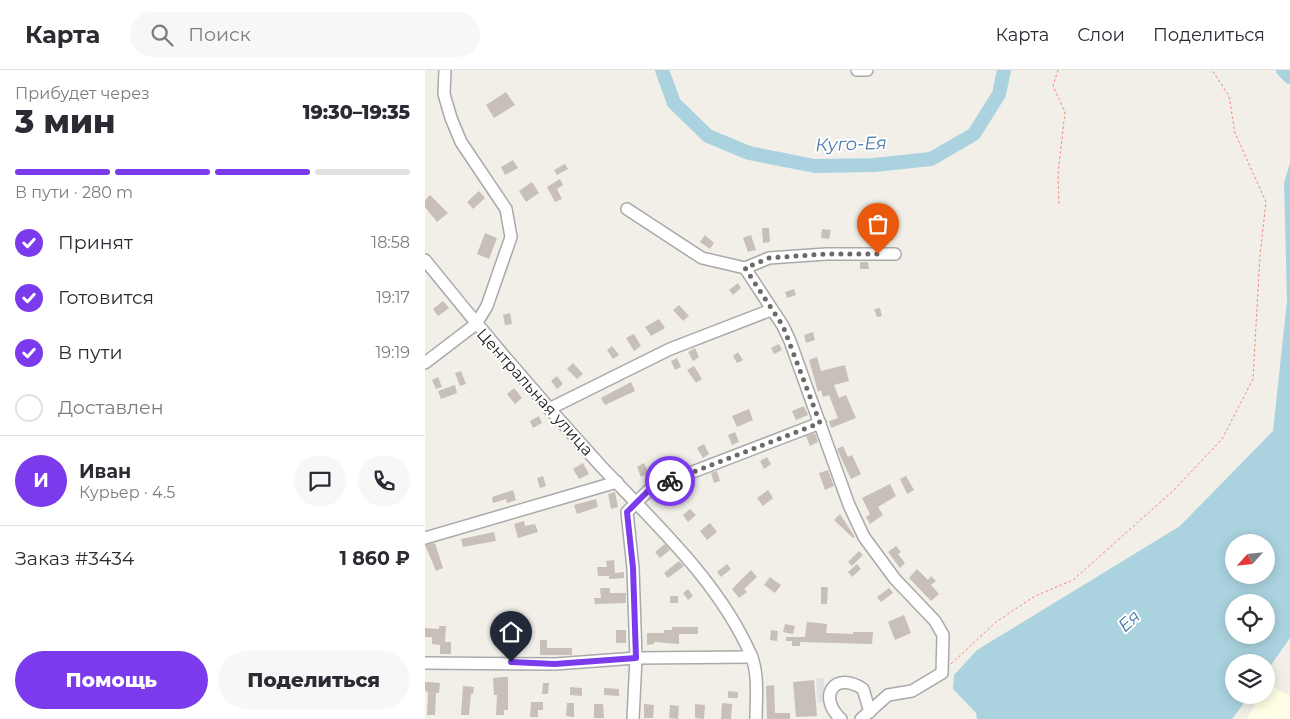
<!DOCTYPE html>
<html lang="ru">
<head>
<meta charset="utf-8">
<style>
  :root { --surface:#fff; --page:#f7f7f7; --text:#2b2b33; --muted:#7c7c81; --line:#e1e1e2; --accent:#7c3aed }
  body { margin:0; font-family:Montserrat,sans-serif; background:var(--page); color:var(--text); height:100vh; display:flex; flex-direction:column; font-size:19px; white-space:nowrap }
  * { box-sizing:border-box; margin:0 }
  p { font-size:16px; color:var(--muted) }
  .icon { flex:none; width:28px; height:28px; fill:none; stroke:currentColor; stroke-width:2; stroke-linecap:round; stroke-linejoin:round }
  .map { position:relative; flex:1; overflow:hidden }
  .sheet { display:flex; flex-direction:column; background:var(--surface); width:425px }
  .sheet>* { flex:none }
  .needle { width:32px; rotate:243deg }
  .buttons { position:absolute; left:800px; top:464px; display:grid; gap:10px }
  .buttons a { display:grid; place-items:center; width:50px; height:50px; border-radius:50%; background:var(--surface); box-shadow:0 2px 12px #0003; font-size:25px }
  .pin { position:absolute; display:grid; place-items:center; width:42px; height:42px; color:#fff; margin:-51px -21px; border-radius:50% 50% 50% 0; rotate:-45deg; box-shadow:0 0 5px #0007 }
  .pin .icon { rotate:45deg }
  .courier { position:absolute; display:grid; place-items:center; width:50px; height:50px; margin:-25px; border:4px solid #7c3aed; border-radius:50%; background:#fff; color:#222; box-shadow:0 1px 6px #0007 }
  .head em { font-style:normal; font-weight:800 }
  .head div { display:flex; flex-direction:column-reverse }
  .head { display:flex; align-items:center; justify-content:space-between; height:85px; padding:0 15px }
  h1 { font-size:32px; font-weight:800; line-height:38px }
  .bar { display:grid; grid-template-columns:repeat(4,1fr); gap:8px 5px; align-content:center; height:60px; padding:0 15px }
  .bar i { height:6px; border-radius:4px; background:var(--line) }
  .bar .active { background:var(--accent) }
  .bar p { grid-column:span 4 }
  .line { display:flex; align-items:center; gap:12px; padding:0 15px; border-top:1px solid var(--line) }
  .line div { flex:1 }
  .round { display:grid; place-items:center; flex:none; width:52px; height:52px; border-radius:26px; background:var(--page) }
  ol { padding:0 15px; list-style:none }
  li { display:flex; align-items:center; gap:15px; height:55px }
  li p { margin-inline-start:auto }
  li .icon { padding:5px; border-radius:50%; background:var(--accent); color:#fff; stroke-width:4 }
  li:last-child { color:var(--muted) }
  li i { width:28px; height:28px; border:2px solid var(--line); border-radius:50% }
  .button { display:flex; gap:10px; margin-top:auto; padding:10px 15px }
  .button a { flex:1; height:58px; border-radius:30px; background:var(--accent); color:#fff; font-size:20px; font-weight:800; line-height:58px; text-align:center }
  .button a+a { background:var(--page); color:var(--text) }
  header { display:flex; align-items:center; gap:30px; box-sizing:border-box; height:70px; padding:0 25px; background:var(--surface); border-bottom:1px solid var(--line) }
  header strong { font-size:24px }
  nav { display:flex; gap:28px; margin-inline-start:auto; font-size:18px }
  .search { width:350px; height:45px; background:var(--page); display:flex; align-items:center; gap:12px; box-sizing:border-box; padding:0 18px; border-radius:28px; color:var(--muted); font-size:19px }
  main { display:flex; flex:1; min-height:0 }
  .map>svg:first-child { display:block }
  .education { fill:#ffffe5 }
  .parking { fill:#e2e2e2 }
  .water { fill:#aad3df; fill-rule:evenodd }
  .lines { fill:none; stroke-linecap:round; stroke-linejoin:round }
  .river { stroke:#aad3df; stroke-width:14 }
  .building { fill:#c7bfb8 }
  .minor-casing { stroke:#a9a9a9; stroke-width:14 }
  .path { stroke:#fa8072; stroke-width:1; stroke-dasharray:2.5 2.5; stroke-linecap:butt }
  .minor { stroke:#fff; stroke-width:11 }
  .done { stroke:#6b6a68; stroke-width:5; stroke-dasharray:0 9 }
  .route { stroke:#7c3aed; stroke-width:6 }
  .labels { text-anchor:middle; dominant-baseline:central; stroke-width:4; stroke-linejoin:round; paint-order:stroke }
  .street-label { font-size:16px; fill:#222; stroke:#fff }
  .water-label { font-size:18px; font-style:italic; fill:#4a7aab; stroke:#fff }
</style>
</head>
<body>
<header>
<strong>Карта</strong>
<div class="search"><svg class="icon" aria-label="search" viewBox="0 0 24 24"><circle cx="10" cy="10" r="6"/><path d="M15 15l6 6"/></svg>Поиск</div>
<nav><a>Карта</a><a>Слои</a><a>Поделиться</a></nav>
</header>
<main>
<section class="sheet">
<div class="head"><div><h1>3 мин</h1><p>Прибудет через</p></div><em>19:30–19:35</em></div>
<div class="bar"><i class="active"></i><i class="active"></i><i class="active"></i><i></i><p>В пути · 280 m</p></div>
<ol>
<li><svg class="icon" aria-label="check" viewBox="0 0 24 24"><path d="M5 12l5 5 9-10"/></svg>Принят<p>18:58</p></li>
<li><svg class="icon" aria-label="check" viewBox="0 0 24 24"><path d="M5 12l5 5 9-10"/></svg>Готовится<p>19:17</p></li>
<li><svg class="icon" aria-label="check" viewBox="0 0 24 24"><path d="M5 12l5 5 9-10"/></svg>В пути<p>19:19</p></li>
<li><i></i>Доставлен</li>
</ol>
<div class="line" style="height:90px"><b class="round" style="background:var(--accent);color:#fff">И</b><div><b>Иван</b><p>Курьер · 4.5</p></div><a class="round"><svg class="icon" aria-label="chat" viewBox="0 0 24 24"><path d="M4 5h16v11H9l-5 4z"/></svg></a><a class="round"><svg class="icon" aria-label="phone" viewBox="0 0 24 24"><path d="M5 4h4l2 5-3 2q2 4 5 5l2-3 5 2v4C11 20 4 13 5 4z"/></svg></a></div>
<div class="line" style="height:65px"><div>Заказ #3434</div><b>1 860 ₽</b></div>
<div class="button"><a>Помощь</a><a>Поделиться</a></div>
</section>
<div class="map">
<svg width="865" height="649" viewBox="0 0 865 649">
  <rect width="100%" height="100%" fill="#f2efe9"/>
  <path class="education" d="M841,613L865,626V649H822L835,625H841Z"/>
  <path class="parking" d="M391,608H399L401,632L393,633Z"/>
  <path class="water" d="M865,93V568L841,602V592H809V625H825L807,649H552L551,643L528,619L529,605L552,580L755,456L848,361L862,231L859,113ZM809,472H841V505H809ZM809,532H841V565H809Z"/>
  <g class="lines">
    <g class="river">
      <path d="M237,0L249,33L283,66L324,83L390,96L449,95L506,89L549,64L574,24L579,0"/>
      <path d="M858,0L865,7"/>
    </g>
  </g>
  <g class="building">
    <path d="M81,22L90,35L69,48L61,35Z"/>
    <path d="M88,90L93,98L80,105L76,97Z"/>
    <path d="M140,94L143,99L132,105L129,100Z"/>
    <path d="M135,109L138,115L132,119L137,129L130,132L122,117Z"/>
    <path d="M107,112L114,123L101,132L94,121Z"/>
    <path d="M54,121L60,128L48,139L42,132Z"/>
    <path d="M5,125L23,143L12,152L0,137V130Z"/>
    <path d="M337,158H344L345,172L338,173Z"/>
    <path d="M397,159L406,160L404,169L396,168Z"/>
    <path d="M450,162L469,163L468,170H457V174H450Z"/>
    <path d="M60,163L72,168L64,189L52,184Z"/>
    <path d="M280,165L289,173L285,179L275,172Z"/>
    <path d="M326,165L331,180L323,182L318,168Z"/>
    <path d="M435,192H443L444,199H435Z"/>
    <path d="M313,213L316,218L308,225L304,220Z"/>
    <path d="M369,219L371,225L362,228L360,222Z"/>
    <path d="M18,231L24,238L13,246L8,239Z"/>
    <path d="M254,235L264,246L258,251L248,240Z"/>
    <path d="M455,238L457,246L452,247L449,239Z"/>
    <path d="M85,243L87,254L80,255L78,245Z"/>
    <path d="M234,249L240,258L226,266L220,257Z"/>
    <path d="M388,262L390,270L381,273L379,265Z"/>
    <path d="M209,264L216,276L209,281L201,268Z"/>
    <path d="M354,274L357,280L349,284L346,278Z"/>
    <path d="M187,276L194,285L188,289L182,280Z"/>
    <path d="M270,278L274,287L268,291L263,282Z"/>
    <path d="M313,282L318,290L312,293L308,286Z"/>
    <path d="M392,287L396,301L420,295L424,311L409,315L414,328L421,325L431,348L406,358L404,351L413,348L404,325L398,327L396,320L393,322L384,290Z"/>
    <path d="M252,288L256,297L250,300L246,291Z"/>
    <path d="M148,293L158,304L152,309L142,299Z"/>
    <path d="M269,296L277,309L271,313L262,300Z"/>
    <path d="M36,301L41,314L35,316L30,303Z"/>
    <path d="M132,306L138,314L132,319L126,311Z"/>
    <path d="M13,307L17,317L11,319L7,310Z"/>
    <path d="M206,312L210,321L180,335L176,328Z"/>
    <path d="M30,315L32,323L16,329L13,321Z"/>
    <path d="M89,318L97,328L90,334L82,324Z"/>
    <path d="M379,336L383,345L371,350L367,341Z"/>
    <path d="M324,339L328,350L312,357L307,346Z"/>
    <path d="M114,346L117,353L108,358L105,351Z"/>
    <path d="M310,362L314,372L307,375L303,365Z"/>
    <path d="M390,363L393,372L385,376L381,366Z"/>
    <path d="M279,374L284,384L278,388L272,378Z"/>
    <path d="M418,376L423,387L427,385L436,404L426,409L412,379Z"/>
    <path d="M342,387L346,394L339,399L335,391Z"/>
    <path d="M158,393L164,404L154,409L148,399Z"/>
    <path d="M219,393L224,403L216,407L212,397Z"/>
    <path d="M403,400L409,416L400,420L394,403Z"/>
    <path d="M292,401L295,411L289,413L286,403Z"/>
    <path d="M118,406L121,416L115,418L112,408Z"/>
    <path d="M481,406L489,420L482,424L475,409Z"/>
    <path d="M465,414L471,426L453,437L458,445L445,454L441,447L445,444L437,428Z"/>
    <path d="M88,420L91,430L82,433L81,429L68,433L67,427Z"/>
    <path d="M343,420L348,428L338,436L332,428Z"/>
    <path d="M190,422L193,437L186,439L183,424Z"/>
    <path d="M171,429L173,437L152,444L149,435Z"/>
    <path d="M265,439L271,445L263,452L258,445Z"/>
    <path d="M415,444L430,467L428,468L409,450Z"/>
    <path d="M99,451L100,456L110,454L113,462L93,468L89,454Z"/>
    <path d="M285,453L292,462L282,470L275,461Z"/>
    <path d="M69,462L71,471L38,477L36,469Z"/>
    <path d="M10,473L18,498L11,501L0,475Z"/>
    <path d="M240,474L245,480L235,488L230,482Z"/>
    <path d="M471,476L476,482L473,484L480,493L475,498L463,482Z"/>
    <path d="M434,481L438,485L427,496L423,492Z"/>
    <path d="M189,490L190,503L199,502V508L184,509V506H173L172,497H182L181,491Z"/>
    <path d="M254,491L259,496L243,508L239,503Z"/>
    <path d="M302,494L306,499L296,507L292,502Z"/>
    <path d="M432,494L436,499L427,507L423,502Z"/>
    <path d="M492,499L503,510L506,506L511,511L506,515L514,524L506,531L484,508Z"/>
    <path d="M326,500L332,507L319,519L322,522L314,528L307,519Z"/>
    <path d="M345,507L356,515L350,523L339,515Z"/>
    <path d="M396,517H403L402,534H396Z"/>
    <path d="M175,518H185V523H201V533L170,534L169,528H176Z"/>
    <path d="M464,518L468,523L456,532L452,527Z"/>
    <path d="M263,519L268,526L263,530L258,523Z"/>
    <rect x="245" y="526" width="8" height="7"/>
    <path d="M479,545L486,563L470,570L463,552Z"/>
    <path d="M382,552L402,554L401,563L428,564V562H448L447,574L375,572V576H367V571H361V567H380Z"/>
    <path d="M360,554L370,556L368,564L358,562Z"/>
    <path d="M14,556H21L20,572H26V584H15V575L7,574V567H0V558L14,559Z"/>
    <path d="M247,557H273V564H254V574L229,572V574L222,575V563H239V560H247Z"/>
    <rect x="191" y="560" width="10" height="13"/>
    <path d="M346,560L353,561L352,571L345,570Z"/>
    <path d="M115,570H122V578H147V585H115Z"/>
    <path d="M77,607H83V640H79V645H71L72,625H69L68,608Z"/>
    <path d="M389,610L392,646L371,647L368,612Z"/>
    <path d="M0,612L15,613L14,623H11L10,645H2L3,623L0,620Z"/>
    <path d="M118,613H124L123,624H117Z"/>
    <path d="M349,615L350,643H365V649H342L341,616Z"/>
    <path d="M38,616L49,617L48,624H46L44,645H36Z"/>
    <path d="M145,617L157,618V626L145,625Z"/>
    <path d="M179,618L194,619V626L179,625Z"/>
    <path d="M303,621L313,622V628H303Z"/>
    <path d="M106,632H118V640H113V647H105Z"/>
    <path d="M142,633H149V647L141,646Z"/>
    <path d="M297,633L307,634L306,649H296Z"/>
    <path d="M169,634H178L179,648H169Z"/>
    <path d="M219,634L229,635L228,648H219Z"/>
    <path d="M270,634L280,635L279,649L270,648Z"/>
    <path d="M245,635L254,636L253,649L244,648Z"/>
  </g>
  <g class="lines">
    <defs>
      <g id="minor">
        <path d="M432,0H442"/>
        <path d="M202,139L277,188L320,198L344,188L401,184H470"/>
        <path d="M0,190C56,260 114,328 174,394C229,453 293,510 326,585C334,604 331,629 331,649"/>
        <path d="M320,198L358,256L365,271L424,435L439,467L470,509L510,551L518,565L517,603L487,621L463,625L436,649"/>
        <path d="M0,293L51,254L62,236L86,167L81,139L36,72L26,48L19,24L20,0"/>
        <path d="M124,339L245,279L346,240"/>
        <path d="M0,468L192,412"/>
        <path d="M0,593L130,594L211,588L327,587"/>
        <path d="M208,649L211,588L208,498L202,442L226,418L395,353"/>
        <path d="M416,649C392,627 409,600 438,619L445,642"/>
      </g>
    </defs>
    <use href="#minor" class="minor-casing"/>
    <g class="path">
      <path d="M633,0L628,16L640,42L633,104L634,135"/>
      <path d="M526,594L571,552L610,526L648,510L748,421L797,369L828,309L835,185L841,132L810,63L804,26L787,0"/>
    </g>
    <use href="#minor" class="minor"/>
  </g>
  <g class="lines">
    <path class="done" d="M245,411L395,353L358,256L320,198L344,188L401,184H453"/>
    <path class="route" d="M86,592L130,594L211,588L208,498L202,442L226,418L245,411"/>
  </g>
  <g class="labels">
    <g class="street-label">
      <text transform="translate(110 322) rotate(48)">Центральная улица</text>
    </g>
    <g class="water-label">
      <text transform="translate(426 74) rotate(-2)">Куго-Ея</text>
      <text transform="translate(704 551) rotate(-42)">Ея</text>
    </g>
  </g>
</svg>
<div class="buttons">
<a><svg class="needle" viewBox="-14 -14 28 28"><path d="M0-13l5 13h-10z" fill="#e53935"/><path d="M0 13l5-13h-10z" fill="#7c7c81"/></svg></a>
<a><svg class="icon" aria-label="locate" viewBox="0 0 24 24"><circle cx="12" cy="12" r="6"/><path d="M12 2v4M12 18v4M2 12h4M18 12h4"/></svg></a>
<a><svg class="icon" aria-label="layers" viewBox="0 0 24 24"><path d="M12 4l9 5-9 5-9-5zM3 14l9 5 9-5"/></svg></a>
</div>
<div class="pin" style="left:453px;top:184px;background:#ea580c"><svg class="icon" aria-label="bag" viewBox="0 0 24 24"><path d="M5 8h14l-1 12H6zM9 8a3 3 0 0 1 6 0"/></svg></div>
<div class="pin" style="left:86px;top:592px;background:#1f2937"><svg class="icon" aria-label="home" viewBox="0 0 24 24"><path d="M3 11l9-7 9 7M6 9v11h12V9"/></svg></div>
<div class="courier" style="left:245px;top:411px"><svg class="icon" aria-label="bike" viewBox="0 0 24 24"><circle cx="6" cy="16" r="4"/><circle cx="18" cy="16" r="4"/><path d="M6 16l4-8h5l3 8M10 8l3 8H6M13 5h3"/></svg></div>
</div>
</main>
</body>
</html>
